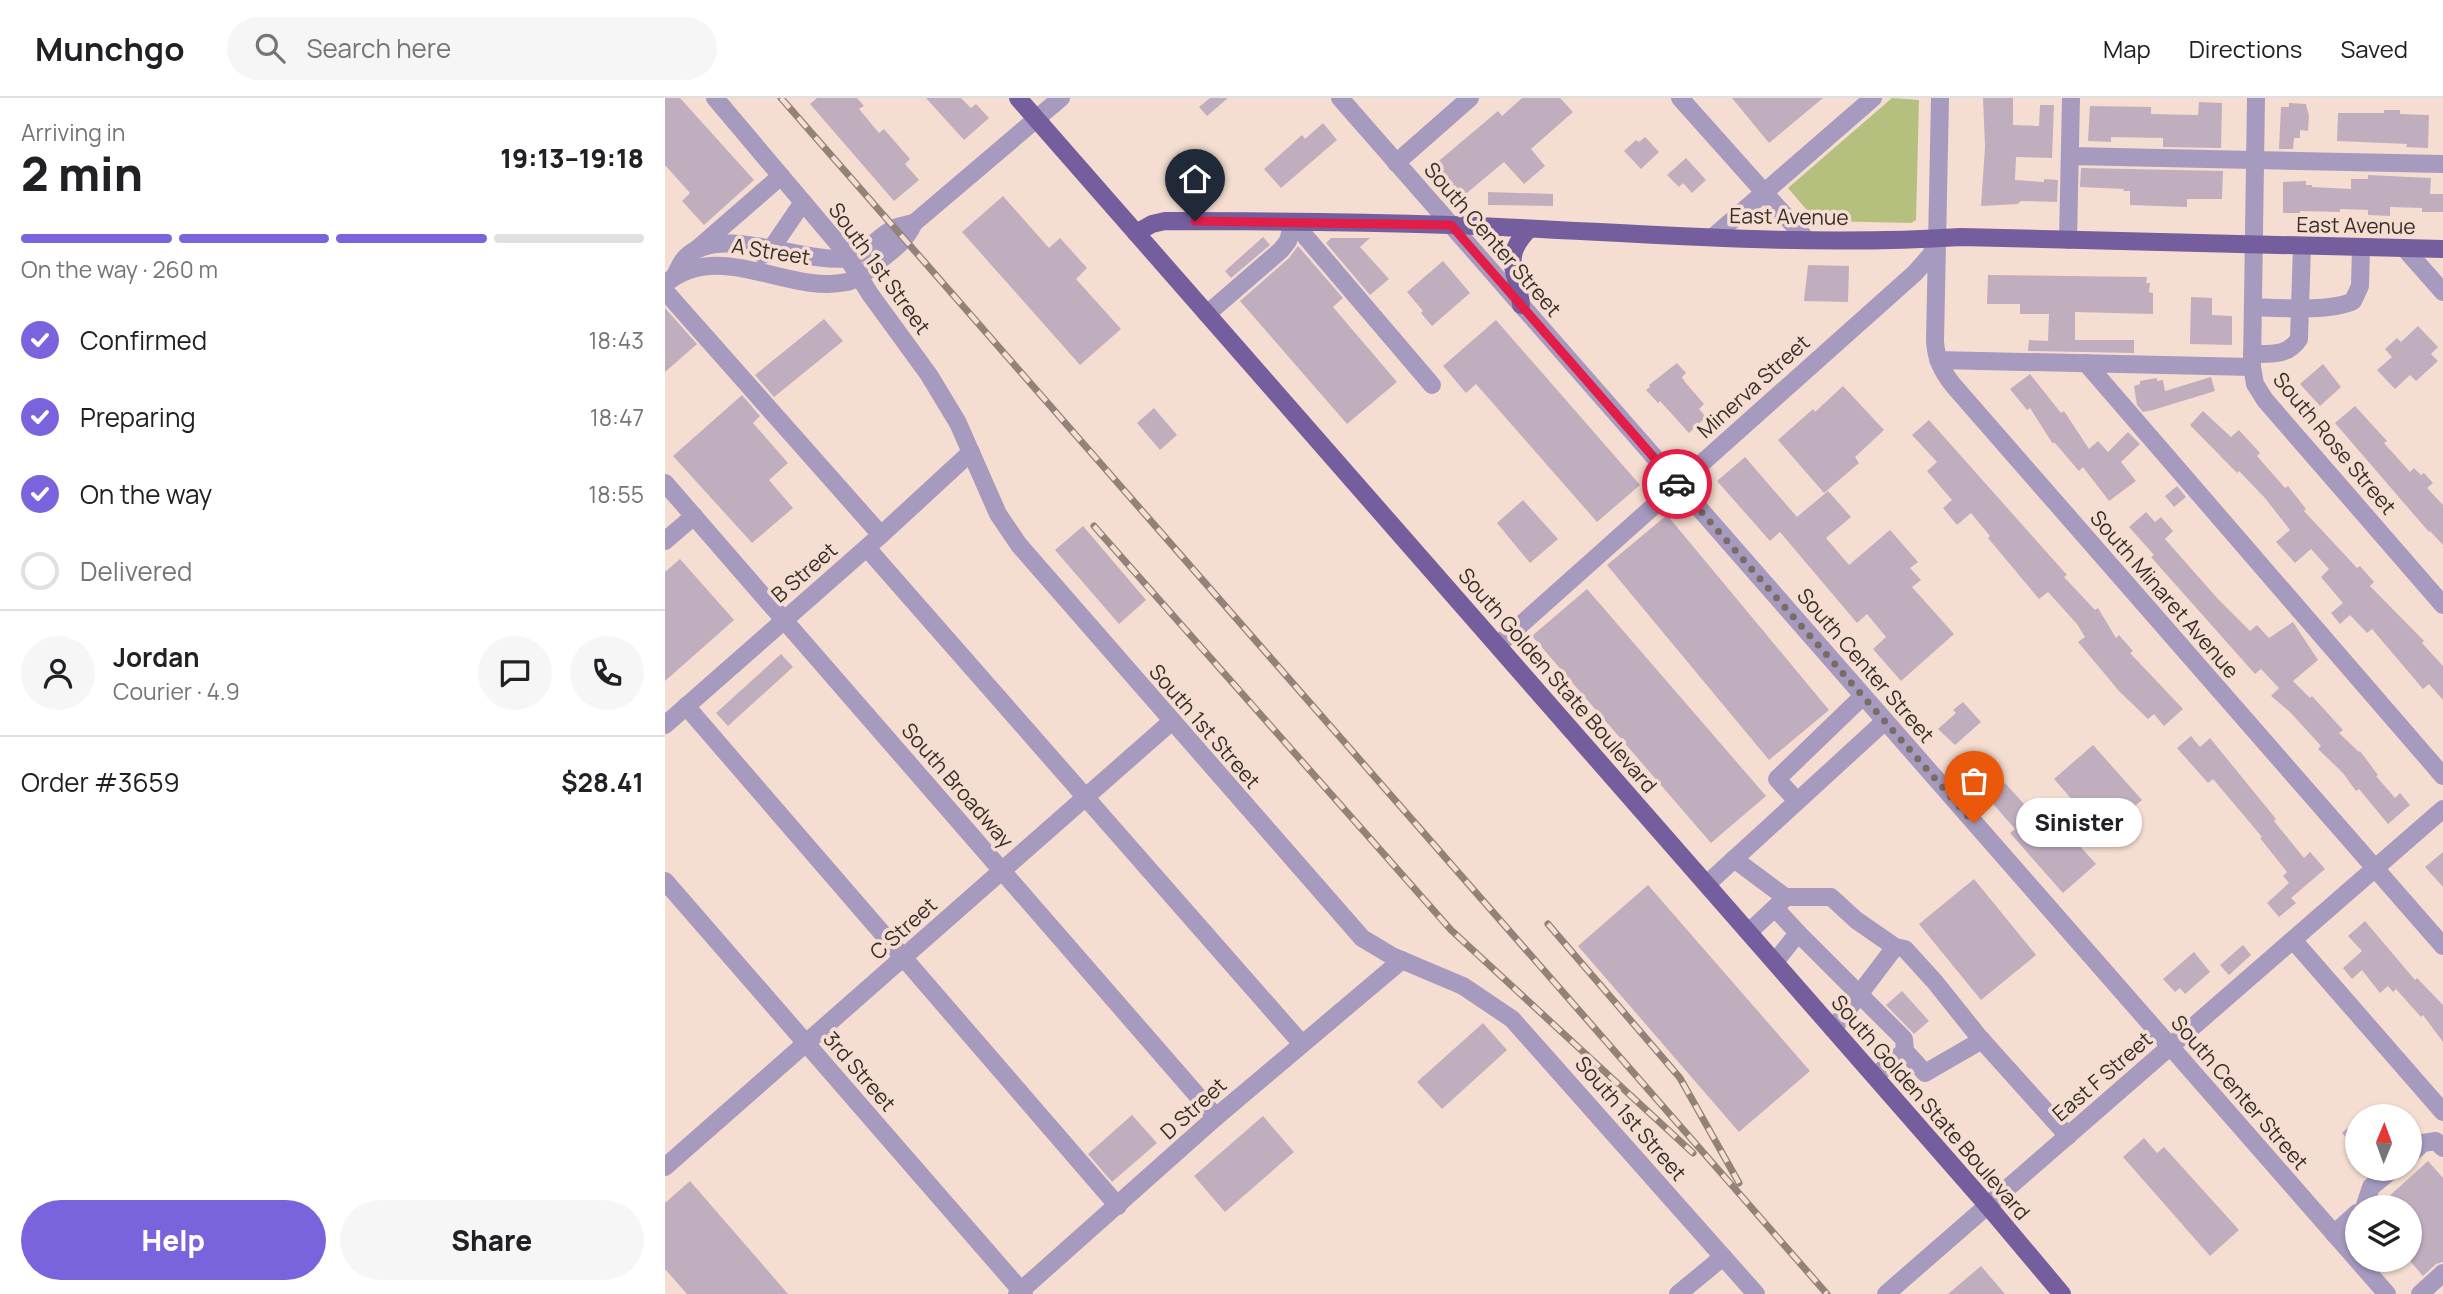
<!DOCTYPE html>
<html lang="en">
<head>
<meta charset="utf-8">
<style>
  :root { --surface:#fff; --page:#f6f6f6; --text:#202124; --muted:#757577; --line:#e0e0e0; --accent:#7b63dd }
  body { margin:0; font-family:Manrope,sans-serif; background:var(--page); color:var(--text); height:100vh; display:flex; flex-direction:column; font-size:26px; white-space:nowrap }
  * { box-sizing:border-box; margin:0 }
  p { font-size:23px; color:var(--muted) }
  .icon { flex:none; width:38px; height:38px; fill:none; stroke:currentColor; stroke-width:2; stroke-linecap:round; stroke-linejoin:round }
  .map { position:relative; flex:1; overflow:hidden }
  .drawer { display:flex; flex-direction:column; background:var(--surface); width:665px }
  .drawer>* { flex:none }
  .needle { width:46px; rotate:1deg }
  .controls { position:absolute; left:1680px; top:1006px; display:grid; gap:14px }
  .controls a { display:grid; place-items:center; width:77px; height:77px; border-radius:50%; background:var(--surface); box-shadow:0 2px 5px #0004; font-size:35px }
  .pin { position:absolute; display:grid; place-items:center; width:60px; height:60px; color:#fff; margin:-72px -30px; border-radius:50% 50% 50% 0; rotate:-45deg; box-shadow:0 0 7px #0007 }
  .pin .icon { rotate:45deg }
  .courier { position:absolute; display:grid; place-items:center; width:70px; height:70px; margin:-35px; border:5px solid #e11d48; border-radius:50%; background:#fff; color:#222; box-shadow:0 2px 9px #0007 }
  .bubble { position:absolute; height:49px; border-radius:24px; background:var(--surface); box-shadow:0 2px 5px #0004; font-size:23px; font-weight:800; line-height:49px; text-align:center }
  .summary em { font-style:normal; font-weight:800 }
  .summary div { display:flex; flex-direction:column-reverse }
  .summary { display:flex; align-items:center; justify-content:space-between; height:119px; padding:0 21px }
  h1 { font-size:46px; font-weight:800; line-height:52px }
  .bar { display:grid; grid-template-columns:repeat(4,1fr); gap:10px 7px; align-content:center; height:84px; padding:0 21px }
  .bar i { height:9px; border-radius:5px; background:var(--line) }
  .bar .current { background:var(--accent) }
  .bar p { grid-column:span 4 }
  .line { display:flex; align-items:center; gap:18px; padding:0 21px; border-top:2px solid var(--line) }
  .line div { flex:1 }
  .round { display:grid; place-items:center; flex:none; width:74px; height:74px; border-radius:37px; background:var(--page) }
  ol { padding:0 21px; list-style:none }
  li { display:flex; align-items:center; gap:21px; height:77px }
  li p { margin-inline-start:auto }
  li .icon { padding:7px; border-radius:50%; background:var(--accent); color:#fff; stroke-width:4 }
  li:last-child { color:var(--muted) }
  li i { width:38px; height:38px; border:4px solid var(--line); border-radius:50% }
  .primary-button { display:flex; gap:14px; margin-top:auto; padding:14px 21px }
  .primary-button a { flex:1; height:80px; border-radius:42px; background:var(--accent); color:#fff; font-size:28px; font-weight:800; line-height:80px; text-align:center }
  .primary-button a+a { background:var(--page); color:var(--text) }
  header { display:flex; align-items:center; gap:42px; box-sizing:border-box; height:98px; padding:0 35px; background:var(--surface); border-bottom:2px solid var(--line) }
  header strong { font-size:33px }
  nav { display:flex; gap:38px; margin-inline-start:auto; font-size:24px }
  .search { width:490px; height:63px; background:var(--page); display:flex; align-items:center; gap:18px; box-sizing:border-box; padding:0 24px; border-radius:38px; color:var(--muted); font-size:26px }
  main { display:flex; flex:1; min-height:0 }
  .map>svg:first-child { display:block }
  .grass { fill:#b5bf7e }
  .building { fill:#c0aebf }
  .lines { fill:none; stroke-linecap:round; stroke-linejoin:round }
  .minor { stroke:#a69bbf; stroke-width:18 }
  .major { stroke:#745e9d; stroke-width:18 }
  .rail-casing { stroke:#928279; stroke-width:7 }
  .rail { stroke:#f5ded1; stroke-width:4.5; stroke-dasharray:13; stroke-linecap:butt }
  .done { stroke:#7a6c64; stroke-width:7; stroke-dasharray:0 12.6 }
  .route { stroke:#e11d48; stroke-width:9 }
  .labels { text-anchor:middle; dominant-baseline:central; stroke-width:7; stroke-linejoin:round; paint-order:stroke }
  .street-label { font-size:21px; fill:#382f2a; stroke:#f5ded1 }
</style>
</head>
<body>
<header>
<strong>Munchgo</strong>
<div class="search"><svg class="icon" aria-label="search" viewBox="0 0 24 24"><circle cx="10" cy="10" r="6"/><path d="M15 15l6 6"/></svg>Search here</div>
<nav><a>Map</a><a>Directions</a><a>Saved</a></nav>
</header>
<main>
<section class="drawer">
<div class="summary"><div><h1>2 min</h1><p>Arriving in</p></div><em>19:13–19:18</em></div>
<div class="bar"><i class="current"></i><i class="current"></i><i class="current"></i><i></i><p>On the way · 260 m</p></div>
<ol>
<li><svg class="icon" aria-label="check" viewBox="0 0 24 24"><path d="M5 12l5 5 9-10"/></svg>Confirmed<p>18:43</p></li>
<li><svg class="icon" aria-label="check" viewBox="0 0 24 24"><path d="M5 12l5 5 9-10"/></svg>Preparing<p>18:47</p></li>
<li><svg class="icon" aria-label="check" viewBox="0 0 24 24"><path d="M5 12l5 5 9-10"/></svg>On the way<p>18:55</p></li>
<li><i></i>Delivered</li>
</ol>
<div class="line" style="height:126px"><a class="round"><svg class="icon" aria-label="person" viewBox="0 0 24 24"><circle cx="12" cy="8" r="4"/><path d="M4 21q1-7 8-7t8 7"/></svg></a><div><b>Jordan</b><p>Courier · 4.9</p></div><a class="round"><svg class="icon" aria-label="chat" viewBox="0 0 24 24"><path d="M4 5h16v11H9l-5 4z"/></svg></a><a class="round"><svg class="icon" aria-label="phone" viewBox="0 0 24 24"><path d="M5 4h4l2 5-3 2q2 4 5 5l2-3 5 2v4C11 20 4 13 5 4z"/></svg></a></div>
<div class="line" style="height:91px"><div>Order #3659</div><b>$28.41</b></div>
<div class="primary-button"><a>Help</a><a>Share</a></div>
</section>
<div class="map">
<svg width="1778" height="1196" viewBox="0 0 1778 1196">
  <rect width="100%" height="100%" fill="#f5ded1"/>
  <path class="grass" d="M1227,0L1254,2L1251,122L1246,125L1159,123L1147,118L1123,90Z"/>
  <g class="building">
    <path d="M0,0H15L89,82L39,127L17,103L25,95L0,67Z"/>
    <path d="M152,0H192L199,8L194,11L214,35L219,31L245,61L240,66L254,82L229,103L145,6Z"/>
    <path d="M261,0H296L306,10L311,6L324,20L299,42Z"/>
    <path d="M545,0H563L542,18L534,9Z"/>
    <path d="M857,0H895L908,14L866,51L880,68L859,86L839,64L797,99L769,67L833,13L837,18Z"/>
    <path d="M1067,0H1158L1104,45Z"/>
    <path d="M1318,0H1348V27L1374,28L1375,7H1389L1387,60L1351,59L1350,82L1379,84V81L1393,82L1392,104L1356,103L1353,106L1316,108L1320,49Z"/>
    <path d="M1534,4L1557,5L1556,50L1498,49V40L1446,39V44L1423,43L1425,8L1486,9V16L1533,17Z"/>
    <path d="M1624,5L1641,6L1644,18L1643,33L1635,32V40H1629L1628,51H1614L1616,9H1624Z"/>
    <path d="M1719,12H1735V16L1764,17L1763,50L1741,49L1742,46L1672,43L1673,15H1719Z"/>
    <path d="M658,25L672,42L616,90L599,71L637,37L640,41Z"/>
    <path d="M980,39L994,54L976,71L959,53L971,42L974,44Z"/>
    <path d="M1021,60L1041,82L1027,95L1018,85L1014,89L1002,77Z"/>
    <path d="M1416,70L1558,73L1557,101H1522V109L1465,107V93H1458L1459,91L1415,89Z"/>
    <path d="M1703,77L1766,80L1765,96H1778V114H1757V110L1725,109V118L1703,117V112L1675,111V114L1635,113V115H1618V84L1641,83V87H1647V89L1686,91V81H1703Z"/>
    <path d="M823,94L888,96V108L823,107Z"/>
    <path d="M338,98L384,150L395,140L422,170L411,181L456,231L415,267L297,134Z"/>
    <path d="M598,139L605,147L566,180L560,173Z"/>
    <path d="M666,140H705L695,149L724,181L705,197L661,145Z"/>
    <path d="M633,148L678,200L668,209L732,284L682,326L575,203L624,160Z"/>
    <path d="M778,163L805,195L767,228L756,215L758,213L742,194Z"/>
    <path d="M1143,167L1184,168L1183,204L1139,203Z"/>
    <path d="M1323,177L1482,179L1481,185H1485L1484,194L1488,195V216L1410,214V242H1469V255L1363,253L1364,242L1383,243L1384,216H1355V206H1322Z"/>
    <path d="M1526,199L1547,200V217L1567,218V247L1525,246Z"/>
    <path d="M0,210L32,246L0,274Z"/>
    <path d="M159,221L178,243L109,299L90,277Z"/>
    <path d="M831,222L975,387L932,424L811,286L801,295L778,268Z"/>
    <path d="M1753,228L1773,249L1766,256L1773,263L1751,283L1745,277L1730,291L1712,272L1727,259L1720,251L1732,240L1736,244Z"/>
    <path d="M1012,265L1021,275L1017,279L1020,284L1039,306L1034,311L1041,319L1024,335L995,303L993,305L981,292L985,289L984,287Z"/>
    <path d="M1658,266L1676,289L1655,308L1635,286Z"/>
    <path d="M1365,276L1396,315L1399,313L1424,351L1433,343L1443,354L1463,334L1475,346L1456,364L1471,383L1444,403L1418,369L1414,373L1389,344L1388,346L1365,310L1362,312L1345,291Z"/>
    <path d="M1546,279L1550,293L1488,312L1478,314L1472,307L1469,288L1475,286V283L1492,280V283L1498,282L1500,293Z"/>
    <path d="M1178,288L1219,332L1190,359L1194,365L1159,395L1113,342L1148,311L1150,314Z"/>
    <path d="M77,297L95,318L88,325L123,365L104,382L128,410L87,445L8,358Z"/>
    <path d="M1690,308L1722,343L1719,345L1745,374L1749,370L1756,377L1759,375L1768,385L1762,390L1778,407V447L1765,433L1764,434L1670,325Z"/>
    <path d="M489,310L512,337L495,352L472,325Z"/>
    <path d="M1538,313L1566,339L1574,332L1595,355L1592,358L1620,390L1623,388L1641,411L1639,413L1692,470L1695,468L1709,484L1705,488L1759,543L1757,545L1778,568V602L1764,586L1758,591L1707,531L1702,535L1685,517L1675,526L1666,515L1678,505L1656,479L1664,471L1646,451L1630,465L1611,444L1625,432L1600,400L1574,373L1572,375L1525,327Z"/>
    <path d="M1264,322L1402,477L1399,479L1430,512L1433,510L1451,540L1454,537L1468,553L1465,555L1518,611L1499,628L1489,616L1483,621L1454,593L1413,544L1420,539L1412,526L1383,494L1374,501L1323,440L1325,438L1306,415L1292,427L1278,410L1287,402L1262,373L1272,364L1247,337Z"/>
    <path d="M1080,359L1132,419L1163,393L1186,419L1161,440L1184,467L1225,432L1253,464L1245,470L1256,482L1247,489L1289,536L1236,583L1208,551L1221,539L1202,516L1192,525L1115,434L1105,443L1052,383Z"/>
    <path d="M1512,388L1521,399L1509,409L1500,398Z"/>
    <path d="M858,402L893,441L865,465L832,425Z"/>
    <path d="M1481,414L1490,424L1496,419L1508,433L1500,441L1553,501L1585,533L1592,527L1604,540L1628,524L1653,562L1628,583L1645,600L1647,598L1678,632L1674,635L1694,654L1695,653L1713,677L1711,678L1730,700L1735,695L1745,707L1723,726L1694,691L1691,693L1678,675L1653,651L1656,648L1625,614L1606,598L1614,590L1596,571L1590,576L1486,459L1489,457L1464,429Z"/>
    <path d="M1002,417L1164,612L1104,662L942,467Z"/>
    <path d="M418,428L481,502L454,526L390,452Z"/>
    <path d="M15,461L69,522L0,583V474Z"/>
    <path d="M922,491L1101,698L1046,745L867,538Z"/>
    <path d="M116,556L128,569L63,628L51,615Z"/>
    <path d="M1298,604L1316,624L1290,647L1273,631L1291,615L1288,612Z"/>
    <path d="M1526,638L1535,649L1545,640L1611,721L1609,723L1639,760L1645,754L1660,771L1626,800L1631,805L1614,819L1602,805L1624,785L1618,778L1622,774L1595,740L1597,739L1548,681L1543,685L1512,650Z"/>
    <path d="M1428,647L1477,702L1437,736L1389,681Z"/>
    <path d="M1340,685L1367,715L1377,706L1431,766L1398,795L1345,735L1350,731L1323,700Z"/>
    <path d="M1778,754V789L1760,769Z"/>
    <path d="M1309,781L1371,857L1316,902L1254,826Z"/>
    <path d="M983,787L1145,973L1074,1034L913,848Z"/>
    <path d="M1700,823L1750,882L1752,880L1778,907V944L1758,917L1756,919L1731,891L1728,894L1723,888L1715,895L1697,872L1687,881L1678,870L1697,853L1683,838Z"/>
    <path d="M1578,847L1586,857L1564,877L1555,867Z"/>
    <path d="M1529,854L1545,874L1520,896L1515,890L1510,894L1498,881Z"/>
    <path d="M1237,893L1264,923L1249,936L1221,907Z"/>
    <path d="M818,925L842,952L777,1011L752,984Z"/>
    <path d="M467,1017L492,1045L447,1084L423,1056Z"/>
    <path d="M598,1018L629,1054L560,1114L529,1078Z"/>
    <path d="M1692,1021V1051L1677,1035Z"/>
    <path d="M1479,1040L1492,1055L1499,1049L1574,1132L1545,1158L1458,1059Z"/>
    <path d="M1763,1063L1778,1080V1164L1771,1166L1758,1178L1745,1163V1110H1711Z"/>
    <path d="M25,1083L123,1196H22L0,1171V1105Z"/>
    <path d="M1316,1168L1340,1196H1283Z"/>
  </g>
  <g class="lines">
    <g class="minor">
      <path d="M50,0L175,148L205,196L264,277L293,325L333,416L354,447L697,840L727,858L798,888L847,921L1091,1196"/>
      <path d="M675,0L1722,1196"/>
      <path d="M1015,0L1141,141"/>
      <path d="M1275,0L1270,243C1271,261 1277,273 1288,287L1778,848"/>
      <path d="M1591,0L1587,269L1590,286L1600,302L1778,507"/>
      <path d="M1405,58L1778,66"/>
      <path d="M731,65L805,0"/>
      <path d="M628,124L767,287"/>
      <path d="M1048,139L1208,0"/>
      <path d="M1403,142L1406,0"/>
      <path d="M32,151L116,78"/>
      <path d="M1740,151L1778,194"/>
      <path d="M98,157L106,151L138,104"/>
      <path d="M10,178C13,171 16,164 21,159C56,125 141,167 183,160C202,156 212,139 228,131C234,127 242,127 249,125"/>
      <path d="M0,186C54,140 122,197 182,184C194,181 204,171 213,164C230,150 239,145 249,125L396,0"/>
      <path d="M0,193L216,437"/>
      <path d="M1588,209C1613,210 1666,214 1688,203L1695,188L1696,150"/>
      <path d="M542,216L616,152L623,143L628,124"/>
      <path d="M1587,256C1605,256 1623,258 1634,241L1637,148"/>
      <path d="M1273,262L1587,269"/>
      <path d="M1421,265L1778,678"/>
      <path d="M0,385L551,1019"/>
      <path d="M0,443L29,418"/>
      <path d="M202,450L637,946"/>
      <path d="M833,547L1250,175L1265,158L1271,147"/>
      <path d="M21,608L453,1108"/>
      <path d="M0,627L216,437L306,354"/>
      <path d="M1132,703L1112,681L1198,598"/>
      <path d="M1069,761L1120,799H1166L1191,822L1230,849L1168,931"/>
      <path d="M0,783L359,1196"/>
      <path d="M1042,786L1220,623"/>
      <path d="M1084,834L1117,803"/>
      <path d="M1133,835L1239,941L1240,953"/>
      <path d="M1628,842L1778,1014"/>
      <path d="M1230,849L1240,851L1270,884L1314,939L1403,1038"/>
      <path d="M1110,864L1133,835L1110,810"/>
      <path d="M1210,978L1240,953L1260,975L1317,942"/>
      <path d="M1745,1057L1758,1045L1771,1043L1778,1050"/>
      <path d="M0,1069L506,624"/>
      <path d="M1699,1110L1706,1089L1728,1071"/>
      <path d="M1669,1136L1692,1115"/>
      <path d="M352,1196L551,1019L737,862"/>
      <path d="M1013,1196L1058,1159"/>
      <path d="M1221,1196L1778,711"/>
      <path d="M1755,1196L1778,1175"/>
    </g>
    <g class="major">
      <path d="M353,0L1323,1108L1397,1196"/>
      <path d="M471,135L487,126L500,123C595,123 691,124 786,127C956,133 1126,150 1296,139L1778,151"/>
      <path d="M856,207C854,173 834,162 864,131"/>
    </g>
    <defs>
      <g id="rail">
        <path d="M116,0L1162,1196"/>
        <path d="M429,428L786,832L1028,1055"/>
        <path d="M883,826L1015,980L1074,1085"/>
      </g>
    </defs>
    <use href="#rail" class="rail-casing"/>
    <use href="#rail" class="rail"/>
  </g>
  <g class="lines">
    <path class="done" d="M1012,386L1309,725"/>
    <path class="route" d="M530,123L786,127L1012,386"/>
  </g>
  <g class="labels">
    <g class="street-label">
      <text transform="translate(1124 118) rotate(1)">East Avenue</text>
      <text transform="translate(1691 127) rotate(1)">East Avenue</text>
      <text transform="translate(828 141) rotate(49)">South Center Street</text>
      <text transform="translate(106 153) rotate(9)">A Street</text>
      <text transform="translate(215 170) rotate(54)">South 1st Street</text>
      <text transform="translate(1088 288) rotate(-42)">Minerva Street</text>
      <text transform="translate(1670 345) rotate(50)">South Rose Street</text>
      <text transform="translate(139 474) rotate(-41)">B Street</text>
      <text transform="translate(1500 496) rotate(49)">South Minaret Avenue</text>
      <text transform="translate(1201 567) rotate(49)">South Center Street</text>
      <text transform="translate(893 582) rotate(49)">South Golden State Boulevard</text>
      <text transform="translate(540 628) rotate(49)">South 1st Street</text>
      <text transform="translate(293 687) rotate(49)">South Broadway</text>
      <text transform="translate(238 830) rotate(-42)">C Street</text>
      <text transform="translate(195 973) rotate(49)">3rd Street</text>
      <text transform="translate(1437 978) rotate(-41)">East F Street</text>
      <text transform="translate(1575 994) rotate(49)">South Center Street</text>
      <text transform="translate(1266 1009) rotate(49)">South Golden State Boulevard</text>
      <text transform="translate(528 1010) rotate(-42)">D Street</text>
      <text transform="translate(966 1020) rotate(49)">South 1st Street</text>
    </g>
  </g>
</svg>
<div class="controls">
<a><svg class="needle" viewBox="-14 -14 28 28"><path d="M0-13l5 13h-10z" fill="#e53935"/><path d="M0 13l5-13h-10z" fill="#757577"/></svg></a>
<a><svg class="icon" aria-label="layers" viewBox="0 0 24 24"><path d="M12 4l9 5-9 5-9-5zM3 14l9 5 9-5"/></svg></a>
</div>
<div class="pin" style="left:1309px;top:725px;background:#ea580c"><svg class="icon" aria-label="bag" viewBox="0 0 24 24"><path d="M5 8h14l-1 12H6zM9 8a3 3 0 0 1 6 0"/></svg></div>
<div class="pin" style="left:530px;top:123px;background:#1f2937"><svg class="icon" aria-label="home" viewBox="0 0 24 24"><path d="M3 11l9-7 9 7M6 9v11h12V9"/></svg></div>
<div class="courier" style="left:1012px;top:386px"><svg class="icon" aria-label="car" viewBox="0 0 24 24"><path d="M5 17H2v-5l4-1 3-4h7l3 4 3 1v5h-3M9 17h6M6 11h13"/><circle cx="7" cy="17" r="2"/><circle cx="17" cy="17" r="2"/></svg></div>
<div class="bubble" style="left:1351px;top:700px;width:126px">Sinister</div>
</div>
</main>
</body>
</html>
